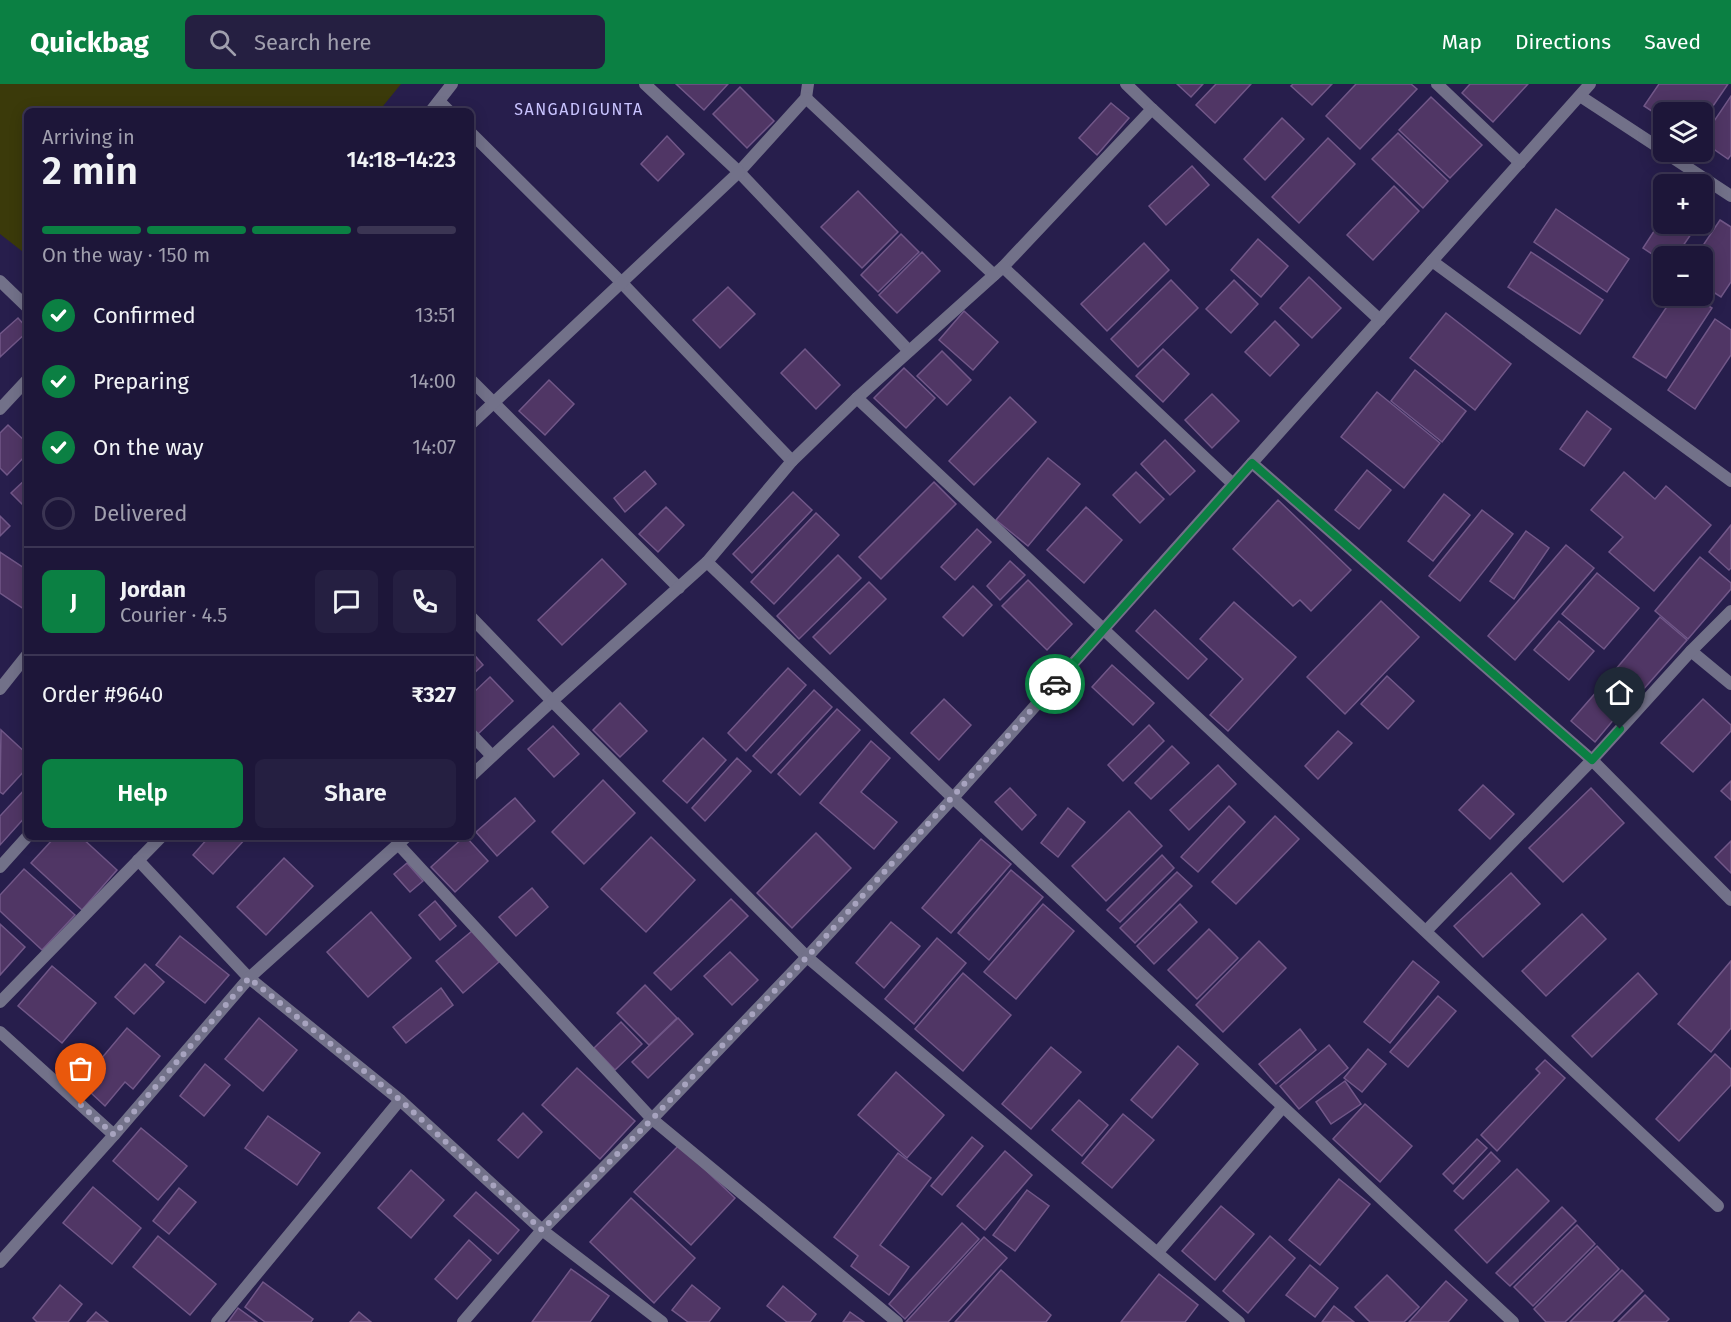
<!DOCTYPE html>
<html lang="en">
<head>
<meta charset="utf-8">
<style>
  :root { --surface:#1d1639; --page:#251f41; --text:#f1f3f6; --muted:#a09fae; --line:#3b3553; --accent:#0b8043 }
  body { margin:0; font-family:"Fira Sans",sans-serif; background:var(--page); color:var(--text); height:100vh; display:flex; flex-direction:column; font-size:22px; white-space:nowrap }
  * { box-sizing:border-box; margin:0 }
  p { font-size:20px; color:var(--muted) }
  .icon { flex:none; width:33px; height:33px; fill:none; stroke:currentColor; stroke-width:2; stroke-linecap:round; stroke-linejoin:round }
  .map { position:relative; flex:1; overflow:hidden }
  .details { position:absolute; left:24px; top:24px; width:450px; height:732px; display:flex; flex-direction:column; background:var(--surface); border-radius:9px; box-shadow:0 3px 15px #0003,0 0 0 2px var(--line) }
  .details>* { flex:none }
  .fabs { position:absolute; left:1653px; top:18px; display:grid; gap:12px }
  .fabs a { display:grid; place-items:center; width:60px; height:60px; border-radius:9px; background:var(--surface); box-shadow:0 3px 15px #0003,0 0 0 2px var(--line); font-size:30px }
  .pin { position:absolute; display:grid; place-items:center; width:51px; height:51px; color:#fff; margin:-62px -26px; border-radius:50% 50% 50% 0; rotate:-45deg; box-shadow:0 0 6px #0007 }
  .pin .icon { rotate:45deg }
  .courier { position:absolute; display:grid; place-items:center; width:60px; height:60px; margin:-30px; border:4px solid #0b8043; border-radius:50%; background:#fff; color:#222; box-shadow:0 2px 8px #0007 }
  .overview em { font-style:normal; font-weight:600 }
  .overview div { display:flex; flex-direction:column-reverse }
  .overview { display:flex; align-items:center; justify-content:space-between; height:102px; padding:0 18px }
  h1 { font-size:39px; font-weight:600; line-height:45px }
  .bar { display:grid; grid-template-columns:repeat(4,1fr); gap:9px 6px; align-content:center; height:72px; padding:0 18px }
  .bar i { height:8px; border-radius:4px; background:var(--line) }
  .bar .selected { background:var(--accent) }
  .bar p { grid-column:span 4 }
  .line { display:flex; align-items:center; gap:15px; padding:0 18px; border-top:2px solid var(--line) }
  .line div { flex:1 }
  .round { display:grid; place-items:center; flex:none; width:63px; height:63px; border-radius:9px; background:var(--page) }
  ol { padding:0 18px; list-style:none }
  li { display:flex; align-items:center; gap:18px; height:66px }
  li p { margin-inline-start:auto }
  li .icon { padding:6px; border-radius:50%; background:var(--accent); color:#fff; stroke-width:4 }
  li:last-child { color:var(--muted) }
  li i { width:33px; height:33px; border:3px solid var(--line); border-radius:50% }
  .primary-button { display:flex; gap:12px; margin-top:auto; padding:12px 18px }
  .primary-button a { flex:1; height:69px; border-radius:9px; background:var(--accent); color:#fff; font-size:24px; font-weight:600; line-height:69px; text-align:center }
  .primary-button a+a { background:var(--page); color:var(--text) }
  header { display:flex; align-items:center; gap:36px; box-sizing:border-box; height:84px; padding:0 30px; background:var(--accent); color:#fff }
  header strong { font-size:28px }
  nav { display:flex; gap:33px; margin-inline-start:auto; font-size:21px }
  .search { width:420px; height:54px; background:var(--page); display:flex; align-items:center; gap:15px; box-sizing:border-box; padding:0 21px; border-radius:9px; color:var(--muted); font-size:22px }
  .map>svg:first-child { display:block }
  .green { fill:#3b3a0a }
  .building { fill:#503665; stroke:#715788; stroke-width:1.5 }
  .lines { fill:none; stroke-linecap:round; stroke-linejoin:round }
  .minor { stroke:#727189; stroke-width:12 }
  .tertiary { stroke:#727189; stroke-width:12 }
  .done { stroke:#a7a3bf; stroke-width:6; stroke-dasharray:0 10.8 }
  .route { stroke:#0b8043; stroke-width:8 }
  .labels { text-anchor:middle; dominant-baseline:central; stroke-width:4.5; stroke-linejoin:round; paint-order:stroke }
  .neighbourhood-label { font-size:16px; letter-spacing:1.5px; fill:#c9c4ff; stroke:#271e4c }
</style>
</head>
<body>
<header>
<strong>Quickbag</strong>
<div class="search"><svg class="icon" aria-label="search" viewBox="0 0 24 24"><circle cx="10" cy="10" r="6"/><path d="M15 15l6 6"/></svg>Search here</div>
<nav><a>Map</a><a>Directions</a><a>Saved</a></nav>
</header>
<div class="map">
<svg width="1731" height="1238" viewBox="0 0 1731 1238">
  <rect width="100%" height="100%" fill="#271e4c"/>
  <path class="green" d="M0,0H401L379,27H27V171L0,150Z"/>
  <g class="building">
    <path d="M676,0H728L704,26Z"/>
    <path d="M1177,0H1203L1191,13Z"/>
    <path d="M1216,0H1251L1215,39L1196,21Z"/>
    <path d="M1293,0H1332L1312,21L1291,2Z"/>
    <path d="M1356,0H1411L1417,5L1360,65L1326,32Z"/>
    <path d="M1470,0H1528L1493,38L1462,9Z"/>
    <path d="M1659,0H1728L1702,38V28H1664V35L1644,22Z"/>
    <path d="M740,3L774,37L747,64L713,30Z"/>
    <path d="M1731,12V71L1728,75L1702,57V55Z"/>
    <path d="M1431,13L1482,61L1450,94L1399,46Z"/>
    <path d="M1111,19L1129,34L1097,71L1079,54Z"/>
    <path d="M1282,34L1304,55L1265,96L1244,75Z"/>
    <path d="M1398,49L1448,97L1423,124L1372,75Z"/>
    <path d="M667,52L684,70L658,97L641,80Z"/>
    <path d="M1328,54L1355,80L1299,139L1272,113Z"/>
    <path d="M1192,82L1209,101L1166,141L1149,122Z"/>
    <path d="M1394,102L1419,127L1373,176L1347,151Z"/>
    <path d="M858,107L898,148L862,184L821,143Z"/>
    <path d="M1556,125L1629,175L1607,208L1534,158Z"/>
    <path d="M1664,132V140H1698L1676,172H1664V178L1643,164Z"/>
    <path d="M1720,136L1731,143V198L1721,213L1702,201V172H1696Z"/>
    <path d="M901,150L919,168L878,208L861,191Z"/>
    <path d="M1258,155L1288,182L1261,213L1231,186Z"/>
    <path d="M1144,159L1169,186L1107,247L1081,220Z"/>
    <path d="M922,168L940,187L897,229L879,211Z"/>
    <path d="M1531,168L1603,216L1580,250L1508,203Z"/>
    <path d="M1309,193L1341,224L1312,254L1280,224Z"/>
    <path d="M1171,196L1198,224L1138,283L1111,255Z"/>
    <path d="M1234,196L1258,220L1231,249L1206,225Z"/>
    <path d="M728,203L755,230L720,264L693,236Z"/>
    <path d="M1674,212H1693L1712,224L1666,294L1633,273Z"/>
    <path d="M964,227L998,258L973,286L939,256Z"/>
    <path d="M1446,229L1511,280L1475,326L1410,274Z"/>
    <path d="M18,234L27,244V248L0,273V250Z"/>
    <path d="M1715,235L1731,246V271L1695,325L1668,306Z"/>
    <path d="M1275,237L1299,261L1270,292L1245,268Z"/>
    <path d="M805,265L840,301L816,325L781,289Z"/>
    <path d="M1163,265L1189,290L1163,318L1136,292Z"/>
    <path d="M942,267L971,296L947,321L917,292Z"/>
    <path d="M904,284L935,314L906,344L874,314Z"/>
    <path d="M1415,286L1466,327L1442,358L1391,317Z"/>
    <path d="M549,296L574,320L545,351L519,327Z"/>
    <path d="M1377,308L1440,359L1404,404L1341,353Z"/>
    <path d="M1212,310L1239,337L1212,364L1185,336Z"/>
    <path d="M1010,313L1036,338L974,401L949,377Z"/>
    <path d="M1587,327L1611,345L1584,382L1560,365Z"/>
    <path d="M8,341L27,359V370L7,391L0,384V349Z"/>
    <path d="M1165,356L1195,387L1170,411L1141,380Z"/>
    <path d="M1048,374L1080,400L1028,462L996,436Z"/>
    <path d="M1367,386L1391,406L1359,445L1335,426Z"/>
    <path d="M645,387L656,400L625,428L614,414Z"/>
    <path d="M1136,388L1164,415L1140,439L1113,411Z"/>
    <path d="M1624,388L1655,415L1666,402L1711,441L1654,507L1609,468L1623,453L1591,426Z"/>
    <path d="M27,394V425L11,409Z"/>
    <path d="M934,398L956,420L881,495L859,473Z"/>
    <path d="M793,408L812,426L752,489L733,470Z"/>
    <path d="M1444,410L1470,431L1433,477L1408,457Z"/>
    <path d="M1278,416L1351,486L1311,527L1300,516L1293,522L1233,465Z"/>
    <path d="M666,423L684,441L658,468L639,450Z"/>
    <path d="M1086,423L1122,456L1084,499L1047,466Z"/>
    <path d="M1482,426L1513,450L1460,517L1429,492Z"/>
    <path d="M816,429L839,451L774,520L751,498Z"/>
    <path d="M0,432L10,442L0,452Z"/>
    <path d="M1731,441V484L1729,486L1709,468Z"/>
    <path d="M977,445L991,458L955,496L941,483Z"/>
    <path d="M1526,447L1549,464L1514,515L1490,497Z"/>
    <path d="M1566,461L1594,484L1515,576L1488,552Z"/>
    <path d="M0,468L27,486V527L0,509Z"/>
    <path d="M838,471L861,494L799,555L777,532Z"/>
    <path d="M1700,473L1731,499V505L1688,555L1655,527Z"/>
    <path d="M602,475L626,500L562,561L538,536Z"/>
    <path d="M1010,477L1025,491L1000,516L987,502Z"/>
    <path d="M1597,489L1639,524L1604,565L1562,530Z"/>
    <path d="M1028,496L1072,540L1047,566L1002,522Z"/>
    <path d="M869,498L886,515L830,570L813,553Z"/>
    <path d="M973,502L992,521L963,552L943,533Z"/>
    <path d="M1381,517L1419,553L1345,630L1307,593Z"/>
    <path d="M1234,518L1296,573L1228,647L1210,631L1243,595L1200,555Z"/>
    <path d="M1155,526L1207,575L1188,595L1136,547Z"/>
    <path d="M1660,533L1687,556L1642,607L1616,585Z"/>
    <path d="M1559,537L1594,567L1569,596L1534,566Z"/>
    <path d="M471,567L483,581L471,592Z"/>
    <path d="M1112,581L1154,619L1133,641L1092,603Z"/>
    <path d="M788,584L806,601L746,667L728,649Z"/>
    <path d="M1612,590L1635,610L1595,658L1571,637Z"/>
    <path d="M1387,592L1414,617L1388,645L1361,620Z"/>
    <path d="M490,593L513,617L478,650L471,642V611Z"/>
    <path d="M814,606L832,623L771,689L753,672Z"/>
    <path d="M944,615L971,641L939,676L911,649Z"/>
    <path d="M1703,615L1731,641V647L1693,688L1661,659Z"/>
    <path d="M620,619L647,647L620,673L593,646Z"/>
    <path d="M837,625L860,646L800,711L778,690Z"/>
    <path d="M1149,641L1164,657L1123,697L1108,681Z"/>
    <path d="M553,642L579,670L554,693L528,665Z"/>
    <path d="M1,646L27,670V684L3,710L0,708Z"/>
    <path d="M1338,647L1352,659L1318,695L1305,682Z"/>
    <path d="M703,654L726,676L687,719L663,697Z"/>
    <path d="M871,657L890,674L861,708L897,738L874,765L820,719Z"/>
    <path d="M1172,662L1189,679L1151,715L1135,699Z"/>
    <path d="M737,674L751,687L705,737L692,724Z"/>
    <path d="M1218,681L1236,700L1189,746L1170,726Z"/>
    <path d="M603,696L635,729L584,780L552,748Z"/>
    <path d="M1731,697V716L1721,707Z"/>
    <path d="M1483,701L1514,730L1490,755L1459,726Z"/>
    <path d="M27,703V731L0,761V732Z"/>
    <path d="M1010,704L1036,731L1022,746L995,718Z"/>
    <path d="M1591,704L1624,739L1563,798L1529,764Z"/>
    <path d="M515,714L535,737L497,772L476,748Z"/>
    <path d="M1229,722L1245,738L1198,788L1181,773Z"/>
    <path d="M1068,724L1085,738L1058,773L1041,759Z"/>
    <path d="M1129,727L1162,762L1106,817L1072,782Z"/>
    <path d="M1275,732L1299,755L1236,820L1212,798Z"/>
    <path d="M816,749L851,784L792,844L757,809Z"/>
    <path d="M55,753H81L117,786L82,826L31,779Z"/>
    <path d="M209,753H247L213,790L193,771Z"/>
    <path d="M464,753H466L488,777L455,808L431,783Z"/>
    <path d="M651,753L695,796L646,848L601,805Z"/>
    <path d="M981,755L1011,780L951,849L922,824Z"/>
    <path d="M1731,757V789L1715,773Z"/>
    <path d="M1162,771L1174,784L1120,838L1107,826Z"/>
    <path d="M284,774L313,802L266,851L237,823Z"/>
    <path d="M407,779L423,797L410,808L394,790Z"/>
    <path d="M24,785L75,831L42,866L0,827V811Z"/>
    <path d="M1011,786L1043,813L989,876L958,849Z"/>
    <path d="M1177,788L1192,802L1135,859L1120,844Z"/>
    <path d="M1511,789L1540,820L1483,873L1454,842Z"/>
    <path d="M532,804L548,823L516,852L499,833Z"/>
    <path d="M731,815L748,832L671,906L654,889Z"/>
    <path d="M435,817L456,842L440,856L419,831Z"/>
    <path d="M1043,820L1074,847L1016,915L984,888Z"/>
    <path d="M1180,820L1197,838L1154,880L1137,862Z"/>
    <path d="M371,828L411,874L368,913L327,868Z"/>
    <path d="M1582,830L1606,855L1546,912L1522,887Z"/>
    <path d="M891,838L920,862L884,904L856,879Z"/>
    <path d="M0,840L25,863L0,891Z"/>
    <path d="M1209,845L1238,874L1197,915L1168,886Z"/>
    <path d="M472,847L499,878L463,909L436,877Z"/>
    <path d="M180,852L229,891L205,919L156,881Z"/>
    <path d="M937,854L966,879L914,940L885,915Z"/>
    <path d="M1259,857L1286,884L1223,948L1196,921Z"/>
    <path d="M730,868L758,896L732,921L704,892Z"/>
    <path d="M1413,877L1439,898L1390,959L1364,938Z"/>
    <path d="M1731,877V944L1711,968L1678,940Z"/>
    <path d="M145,880L164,898L134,930L115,913Z"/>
    <path d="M52,882L96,919L62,959L18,922Z"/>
    <path d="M963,889L1011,931L963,987L915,945Z"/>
    <path d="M1638,889L1657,910L1592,973L1572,952Z"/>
    <path d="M645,901L677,934L649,961L617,929Z"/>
    <path d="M441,904L453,921L406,959L393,943Z"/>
    <path d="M1438,912L1456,927L1408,983L1390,968Z"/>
    <path d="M259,934L297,966L263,1007L225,975Z"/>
    <path d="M678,934L693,950L648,994L632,978Z"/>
    <path d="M621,938L642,960L615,986L594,964Z"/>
    <path d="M127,944L160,972L133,1005L125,998L105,1022L75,994L97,971L101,975Z"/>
    <path d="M1300,945L1316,966L1276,1000L1259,980Z"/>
    <path d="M1329,961L1348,984L1299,1025L1280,1002Z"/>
    <path d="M1178,962L1198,980L1152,1034L1131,1016Z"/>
    <path d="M1051,963L1081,988L1031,1045L1002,1020Z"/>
    <path d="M1368,965L1386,980L1362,1008L1344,994Z"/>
    <path d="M1715,970L1731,985V1001L1679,1057L1656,1035Z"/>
    <path d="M1545,976L1565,994L1497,1067L1481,1051L1540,989L1536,985Z"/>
    <path d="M205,980L230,1001L204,1032L180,1012Z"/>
    <path d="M577,984L635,1037L600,1075L542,1021Z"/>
    <path d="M896,988L944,1031L907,1074L858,1031Z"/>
    <path d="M1345,997L1361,1020L1331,1040L1316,1018Z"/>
    <path d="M1079,1016L1108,1041L1082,1072L1052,1046Z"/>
    <path d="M1365,1020L1412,1062L1380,1098L1333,1055Z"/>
    <path d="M523,1029L542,1048L518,1074L498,1056Z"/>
    <path d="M1123,1030L1154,1056L1112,1104L1082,1079Z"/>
    <path d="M268,1032L320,1069L297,1101L245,1064Z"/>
    <path d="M141,1044L187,1082L158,1116L113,1077Z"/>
    <path d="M972,1053L983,1062L942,1111L931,1102Z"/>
    <path d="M1477,1055L1487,1064L1453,1100L1443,1090Z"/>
    <path d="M679,1061L735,1114L691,1161L634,1108Z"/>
    <path d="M1005,1067L1032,1091L985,1146L957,1122Z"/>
    <path d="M1491,1068L1500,1077L1463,1115L1454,1107Z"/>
    <path d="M898,1069L931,1094L880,1161L909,1183L889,1211L851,1182L858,1172L834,1153Z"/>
    <path d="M1517,1085L1549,1117L1487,1179L1455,1146Z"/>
    <path d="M411,1086L444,1116L411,1154L378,1124Z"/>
    <path d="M1339,1095L1370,1120L1320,1181L1289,1156Z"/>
    <path d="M93,1103L141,1144L112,1180L63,1139Z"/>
    <path d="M179,1104L196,1118L169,1150L153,1137Z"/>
    <path d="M1027,1106L1049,1122L1015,1167L993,1151Z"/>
    <path d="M476,1108L519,1146L498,1170L454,1132Z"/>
    <path d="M631,1114L695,1174L654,1219L590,1158Z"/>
    <path d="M1221,1122L1254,1150L1215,1196L1182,1167Z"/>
    <path d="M1562,1123L1576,1137L1510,1202L1496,1189Z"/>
    <path d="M962,1139L979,1155L905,1235L889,1220Z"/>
    <path d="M1577,1141L1595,1160L1533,1222L1514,1203Z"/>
    <path d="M158,1152L216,1200L190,1231L133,1183Z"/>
    <path d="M1270,1152L1295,1174L1248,1229L1223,1207Z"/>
    <path d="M984,1153L1007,1174L948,1238H906Z"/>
    <path d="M469,1156L491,1176L457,1215L435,1195Z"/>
    <path d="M1597,1162L1619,1185L1565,1238H1546L1534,1225Z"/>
    <path d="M1310,1181L1338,1204L1315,1233L1286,1211Z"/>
    <path d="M571,1185L609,1212L590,1238H532Z"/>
    <path d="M1001,1186L1051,1231L1046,1238H955Z"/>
    <path d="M1622,1186L1643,1207L1612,1238H1570Z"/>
    <path d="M1159,1190L1198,1221L1185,1238H1121Z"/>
    <path d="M1387,1191L1419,1223L1404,1238H1370L1355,1223Z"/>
    <path d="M1446,1197L1467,1216L1448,1238H1409Z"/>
    <path d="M263,1198L313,1235L311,1238H265L245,1223Z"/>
    <path d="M60,1201L82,1220L68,1238H37L33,1234Z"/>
    <path d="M692,1201L720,1224L709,1238H688L672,1226Z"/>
    <path d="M783,1202L816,1230L810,1238H787L767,1222Z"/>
    <path d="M1645,1211L1669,1235L1666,1238H1618Z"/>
    <path d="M1334,1222L1354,1238H1322Z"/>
    <path d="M238,1224L257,1238H228Z"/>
    <path d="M96,1228L108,1238H87Z"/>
    <path d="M359,1228L371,1238H350Z"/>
    <path d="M850,1228L864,1238H843Z"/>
  </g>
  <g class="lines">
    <g class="minor">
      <path d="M808,0L806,14L739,88L909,267"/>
      <path d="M1126,0L1152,25"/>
      <path d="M1437,0L1520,79"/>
      <path d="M1580,12L1664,67"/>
      <path d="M806,14L994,191"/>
      <path d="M439,17L449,27"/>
      <path d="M431,27L452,0"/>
      <path d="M471,49L621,198L792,377L707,478"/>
      <path d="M1664,68L1731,112"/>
      <path d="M1432,177L1731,397"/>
      <path d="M1003,183L1152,25L1380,236"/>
      <path d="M0,197L27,223"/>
      <path d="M471,296L679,504"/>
      <path d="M857,314L1003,183L1233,400"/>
      <path d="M0,325L27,296"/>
      <path d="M471,340L739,88L645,0"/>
      <path d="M792,377L857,314L1718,1122"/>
      <path d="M1252,379L1592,676L1731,816"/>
      <path d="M471,533L552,617L471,692"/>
      <path d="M1691,567L1731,600"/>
      <path d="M0,605L27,571"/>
      <path d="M471,650L492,672"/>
      <path d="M398,760L652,1035L897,1238"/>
      <path d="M0,783L27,753"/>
      <path d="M1426,847L1592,676L1691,567L1731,527"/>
      <path d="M0,918L161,753"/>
      <path d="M0,948L114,1051L249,894L138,776"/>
      <path d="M400,1016L542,1146L662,1238"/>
      <path d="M1158,1168L1282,1024"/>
      <path d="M0,1178L114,1051"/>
      <path d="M217,1238L400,1016L249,894L406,753"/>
      <path d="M1239,1238L807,873L552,617L707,478L953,714L1513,1238"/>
    </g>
    <path class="tertiary" d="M463,1238L542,1146L652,1035L807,873L953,714L1590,0"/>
  </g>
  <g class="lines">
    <path class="done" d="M81,1021L114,1051L249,894L400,1016L542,1146L652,1035L807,873L1055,600"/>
    <path class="route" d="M1055,600L1252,379L1592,676L1620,645"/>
  </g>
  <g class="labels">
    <g class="neighbourhood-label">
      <text x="579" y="25">SANGADIGUNTA</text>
    </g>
  </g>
</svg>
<div class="fabs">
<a><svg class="icon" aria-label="layers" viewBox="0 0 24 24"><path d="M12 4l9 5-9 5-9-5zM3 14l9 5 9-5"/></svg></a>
<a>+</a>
<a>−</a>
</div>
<div class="pin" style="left:81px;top:1021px;background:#ea580c"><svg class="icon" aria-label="bag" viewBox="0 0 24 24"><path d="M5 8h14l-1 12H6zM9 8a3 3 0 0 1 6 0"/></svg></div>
<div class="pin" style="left:1620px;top:645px;background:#1f2937"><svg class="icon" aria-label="home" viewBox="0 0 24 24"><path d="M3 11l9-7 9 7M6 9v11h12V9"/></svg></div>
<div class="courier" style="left:1055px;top:600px"><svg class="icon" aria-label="car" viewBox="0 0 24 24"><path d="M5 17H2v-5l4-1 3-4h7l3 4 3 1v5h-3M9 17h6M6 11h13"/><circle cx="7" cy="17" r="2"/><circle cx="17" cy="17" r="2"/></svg></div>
<section class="details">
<div class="overview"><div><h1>2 min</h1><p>Arriving in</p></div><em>14:18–14:23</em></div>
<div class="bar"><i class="selected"></i><i class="selected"></i><i class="selected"></i><i></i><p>On the way · 150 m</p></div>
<ol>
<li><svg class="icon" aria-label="check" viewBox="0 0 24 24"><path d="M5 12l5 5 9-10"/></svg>Confirmed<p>13:51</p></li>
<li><svg class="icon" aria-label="check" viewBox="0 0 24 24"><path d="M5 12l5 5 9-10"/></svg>Preparing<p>14:00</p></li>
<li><svg class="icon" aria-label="check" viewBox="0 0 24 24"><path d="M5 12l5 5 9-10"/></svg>On the way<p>14:07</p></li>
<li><i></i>Delivered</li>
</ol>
<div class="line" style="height:108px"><b class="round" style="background:var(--accent);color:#fff">J</b><div><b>Jordan</b><p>Courier · 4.5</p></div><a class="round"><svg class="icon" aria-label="chat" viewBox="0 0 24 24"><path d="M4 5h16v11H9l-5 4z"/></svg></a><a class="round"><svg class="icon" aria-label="phone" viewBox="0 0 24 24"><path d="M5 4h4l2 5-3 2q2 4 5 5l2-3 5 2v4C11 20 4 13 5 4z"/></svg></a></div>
<div class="line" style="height:78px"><div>Order #9640</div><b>₹327</b></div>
<div class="primary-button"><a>Help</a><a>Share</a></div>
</section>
</div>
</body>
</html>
